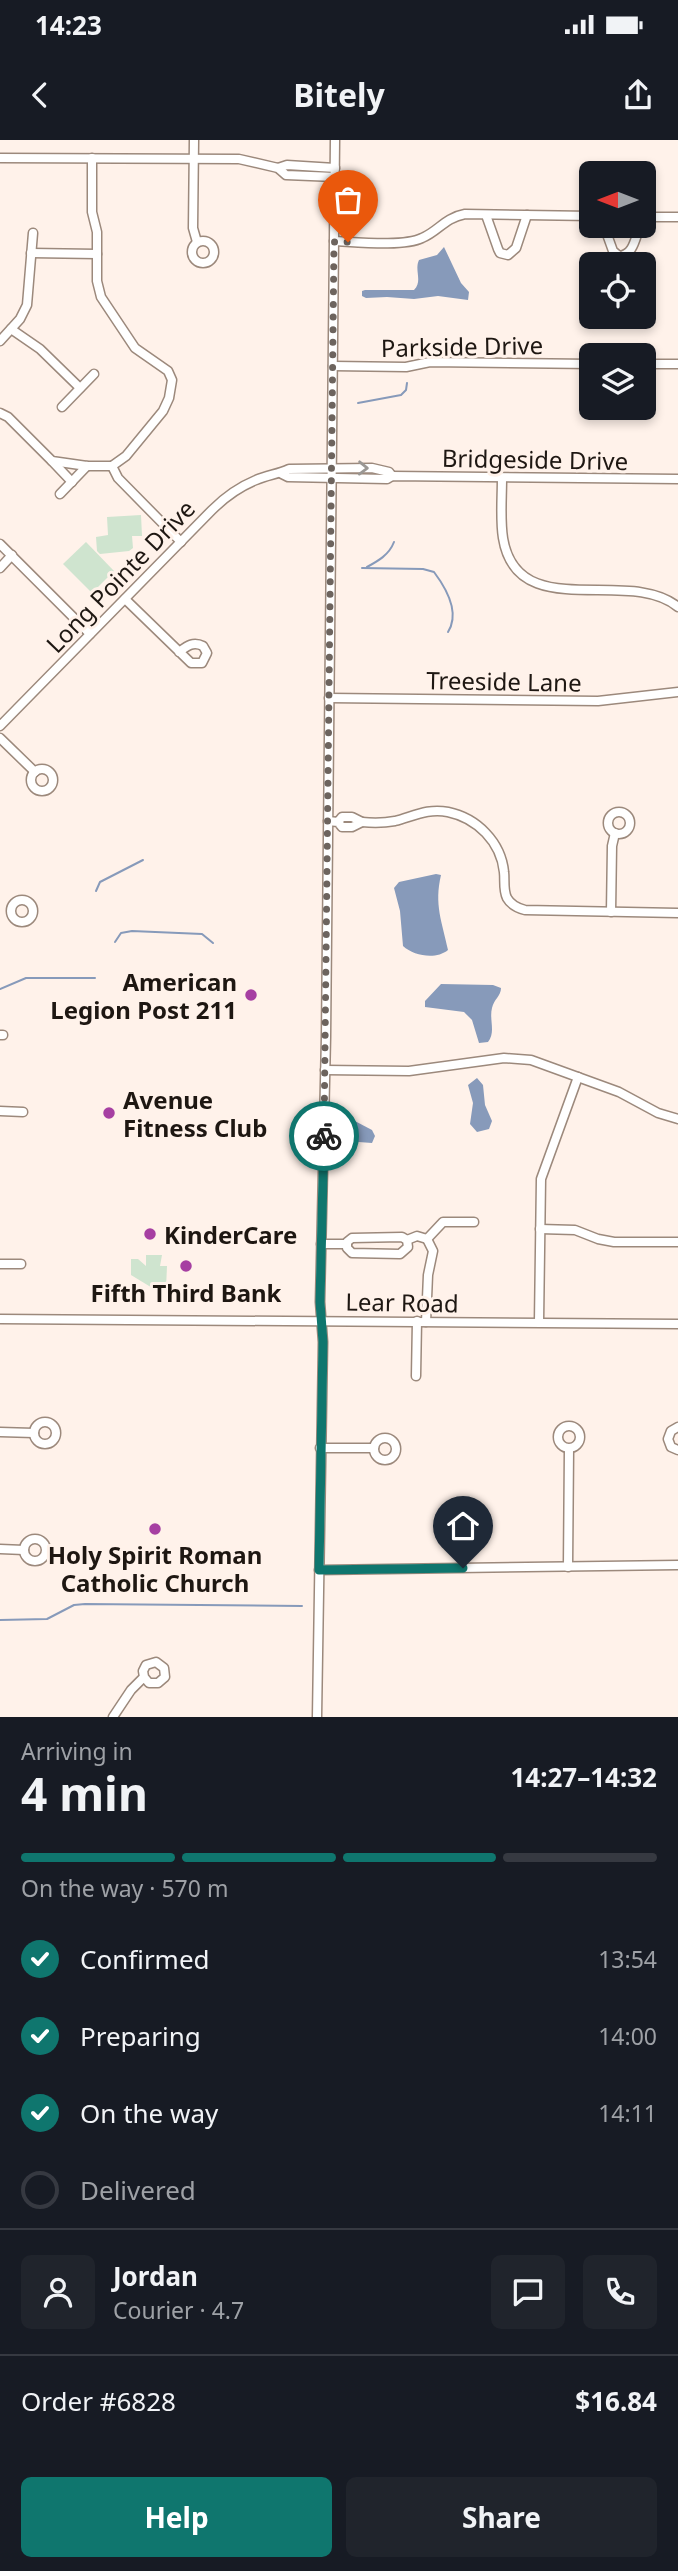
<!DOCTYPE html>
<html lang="en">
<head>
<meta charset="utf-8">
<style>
  :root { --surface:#171b24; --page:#20242c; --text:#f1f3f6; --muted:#9ea1a6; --line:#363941; --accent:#0f766e }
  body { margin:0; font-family:"Noto Sans",sans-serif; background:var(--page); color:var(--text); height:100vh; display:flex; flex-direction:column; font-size:26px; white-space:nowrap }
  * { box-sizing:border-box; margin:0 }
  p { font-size:23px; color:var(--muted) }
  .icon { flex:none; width:38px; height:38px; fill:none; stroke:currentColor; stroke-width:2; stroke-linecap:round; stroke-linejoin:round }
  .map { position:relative; height:1577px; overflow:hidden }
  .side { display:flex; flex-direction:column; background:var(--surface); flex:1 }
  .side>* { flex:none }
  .needle { width:46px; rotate:270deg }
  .tools { position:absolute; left:579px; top:21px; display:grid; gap:14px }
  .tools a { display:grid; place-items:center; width:77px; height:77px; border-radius:10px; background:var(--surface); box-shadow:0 4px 10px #0003; font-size:35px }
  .pin { position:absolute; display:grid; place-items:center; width:60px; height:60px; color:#fff; margin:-72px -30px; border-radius:50% 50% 50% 0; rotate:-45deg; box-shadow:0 0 7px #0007 }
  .pin .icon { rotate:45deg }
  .courier { position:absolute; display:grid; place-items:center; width:70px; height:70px; margin:-35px; border:5px solid #0f766e; border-radius:50%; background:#fff; color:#222; box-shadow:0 2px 9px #0007 }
  .overview em { font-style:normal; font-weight:700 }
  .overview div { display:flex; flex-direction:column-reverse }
  .overview { display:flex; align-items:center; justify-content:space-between; height:119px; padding:0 21px }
  h1 { font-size:46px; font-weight:700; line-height:52px }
  .bar { display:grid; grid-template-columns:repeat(4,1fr); gap:10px 7px; align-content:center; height:84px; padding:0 21px }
  .bar i { height:9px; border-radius:5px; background:var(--line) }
  .bar .current { background:var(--accent) }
  .bar p { grid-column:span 4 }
  .line { display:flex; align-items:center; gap:18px; padding:0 21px; border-top:2px solid var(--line) }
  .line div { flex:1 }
  .round { display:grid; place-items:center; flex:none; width:74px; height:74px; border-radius:10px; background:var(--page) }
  ol { padding:0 21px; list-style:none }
  li { display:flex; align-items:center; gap:21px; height:77px }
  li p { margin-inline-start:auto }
  li .icon { padding:7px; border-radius:50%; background:var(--accent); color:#fff; stroke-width:4 }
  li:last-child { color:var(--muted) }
  li i { width:38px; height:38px; border:4px solid var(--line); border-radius:50% }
  .cta { display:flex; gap:14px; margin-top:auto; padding:14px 21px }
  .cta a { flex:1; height:80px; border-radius:10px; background:var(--accent); color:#fff; font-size:28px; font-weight:700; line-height:80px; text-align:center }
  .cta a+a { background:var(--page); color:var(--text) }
  .status { display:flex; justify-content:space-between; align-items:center; height:49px; padding:0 35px; background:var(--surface); direction:ltr }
  .status svg { height:19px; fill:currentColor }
  header { display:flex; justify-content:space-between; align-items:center; height:91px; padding:0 21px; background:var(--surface); font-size:32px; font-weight:700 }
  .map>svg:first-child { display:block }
  .green { fill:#cfe4cf }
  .water { fill:#879aba }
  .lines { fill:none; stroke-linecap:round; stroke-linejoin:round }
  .stream { stroke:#879aba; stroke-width:2 }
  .minor-casing { stroke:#9c897c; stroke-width:11 }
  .minor { stroke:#fff; stroke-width:8 }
  .oneway { stroke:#9a9794 }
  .done { stroke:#6d645e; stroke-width:7; stroke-dasharray:0 12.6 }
  .route { stroke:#0f766e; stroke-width:9 }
  .poi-dot { fill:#a63fa2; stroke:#fff2ea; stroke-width:2.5 }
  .labels { text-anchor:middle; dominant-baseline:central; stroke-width:6; stroke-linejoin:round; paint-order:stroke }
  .street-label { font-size:24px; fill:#1e1712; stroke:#fff2ea }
  .poi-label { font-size:24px; font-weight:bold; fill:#1e1712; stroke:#fff2ea; text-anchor:start }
</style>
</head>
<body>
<div class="status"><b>14:23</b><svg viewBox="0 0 49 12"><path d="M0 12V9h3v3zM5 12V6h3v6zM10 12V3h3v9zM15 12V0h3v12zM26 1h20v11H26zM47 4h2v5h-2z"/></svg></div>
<header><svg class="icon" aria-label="back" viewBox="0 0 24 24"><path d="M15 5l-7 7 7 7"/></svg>Bitely<svg class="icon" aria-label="share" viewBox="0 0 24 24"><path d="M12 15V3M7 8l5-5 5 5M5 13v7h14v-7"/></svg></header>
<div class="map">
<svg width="678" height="1577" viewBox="0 0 678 1577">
  <rect width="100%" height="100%" fill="#fff2ea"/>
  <g class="green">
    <path d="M141,375L142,396H132L133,408L129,411L100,414L97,411L96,397L108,395L107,377Z"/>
    <path d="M86,402L114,431L92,453L63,424Z"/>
    <path d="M146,1115H162L160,1126H167L166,1149H154L131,1135V1119H138L146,1126Z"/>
  </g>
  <g class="water">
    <path d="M444,107L461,143L469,152L468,160L438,156L414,159L387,157L366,158L362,156V151L365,150H414C423,141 414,130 419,120L437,115Z"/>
    <path d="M436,734L441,735C434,765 442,781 448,810C436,820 414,816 403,806L400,771L394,748L399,742Z"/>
    <path d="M441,844L493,845L501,848C501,856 494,859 492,868C489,880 496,892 488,902L479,903L472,880L464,872L425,867V861Z"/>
    <path d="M477,938L483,945L485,965L492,981L489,989L477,992L470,984L473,963L468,945Z"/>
    <path d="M351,979L372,990L375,996L372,1003L345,1001L346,981Z"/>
  </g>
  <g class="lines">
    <g class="stream">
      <path d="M358,263L401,255L406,250L407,243"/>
      <path d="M367,427C378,421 389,415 394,402"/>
      <path d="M362,428L423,429L434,432C446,448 460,473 448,492"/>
      <path d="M96,751L100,742L143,720"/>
      <path d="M115,802L121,793L132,791L202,794L213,803"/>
      <path d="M0,849L26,838H95"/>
      <path d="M0,1480L47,1479L74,1465L85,1464L302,1466"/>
    </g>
    <defs>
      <g id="minor">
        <path d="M194,0L193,88L197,102"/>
        <path d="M0,18L239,19L278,28L286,35L335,37"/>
        <path d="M92,18V72L97,92V141L101,157L135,208L168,231L172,240L169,258L163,271L126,316L112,326L118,338L181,402"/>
        <path d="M278,28L287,25L335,28"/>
        <path d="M486,75L498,109L500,113L508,115L516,108L527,75"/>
        <path d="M644,77H678"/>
        <path d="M604,86L613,111L619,116C634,115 635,98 640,86"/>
        <path d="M334,101C356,102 404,107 422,98C439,91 444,78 465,74L592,76"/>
        <circle cx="203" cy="112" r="11"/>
        <path d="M31,113L97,114"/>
        <path d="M11,189L40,209L80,248"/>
        <path d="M0,201L20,179L27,165L33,93"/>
        <path d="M644,224H678"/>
        <path d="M333,226L406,227L430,222L592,224"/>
        <path d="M62,267L94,234"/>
        <path d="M0,273L8,277L52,321L87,326H112"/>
        <path d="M52,321L72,342"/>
        <path d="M282,334L288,337L387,339L392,336L678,339"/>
        <path d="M502,338C502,358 500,379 503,398C517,485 629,426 678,467"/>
        <path d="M60,354L87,326"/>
        <path d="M0,404L90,494"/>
        <path d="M0,428L12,415"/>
        <path d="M125,459L191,523H202L207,513L203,506C193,501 187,506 179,512"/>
        <path d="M329,558L598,561L678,552"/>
        <path d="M0,586L212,370C225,357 239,347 256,340C267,335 279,334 289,329L372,328L389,332L392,336"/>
        <path d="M0,598L35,632"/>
        <circle cx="42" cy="640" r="11"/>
        <circle cx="619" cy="683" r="11"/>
        <path d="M328,681L338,682L342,677H352L362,682L352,687H342L338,682"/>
        <path d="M362,682C373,683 384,683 395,681C414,676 428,668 448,672C477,678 501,702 504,732C505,740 503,750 507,758C511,765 517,768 525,770L678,773"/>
        <circle cx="22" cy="771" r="11"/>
        <path d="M611,772L612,706L615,693"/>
        <path d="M0,895H3"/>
        <path d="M325,930L409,931L504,918L531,920L619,952L658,973L678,979"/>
        <path d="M0,971L23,972"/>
        <path d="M540,1089L575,1090L598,1099L614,1102H678"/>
        <path d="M402,1097L407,1100L408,1107L400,1114L352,1113L347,1108V1102L352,1098Z"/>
        <path d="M407,1100L417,1096L427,1099"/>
        <path d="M321,1104H347"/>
        <path d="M0,1124H21"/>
        <path d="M0,1179L678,1184"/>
        <path d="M426,1182L428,1135L433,1111L427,1099L443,1082H474"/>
        <path d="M539,1182L541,1039L578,937"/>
        <path d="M416,1236L417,1181"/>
        <circle cx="45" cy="1293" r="11"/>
        <circle cx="569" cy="1297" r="11"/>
        <path d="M678,1287L671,1291L668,1299L671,1307L678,1310"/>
        <path d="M0,1292L34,1293"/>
        <circle cx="385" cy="1309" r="11"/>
        <path d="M320,1308H374"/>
        <circle cx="35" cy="1410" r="11"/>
        <path d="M0,1409L24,1410"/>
        <path d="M568,1427L569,1309"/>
        <path d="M319,1430L678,1425"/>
        <path d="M113,1577L131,1550L144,1537L143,1531L146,1525L156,1522L164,1528L165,1537L158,1543H149L144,1537"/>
        <path d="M317,1577L323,1202L320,1162L326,897L335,0"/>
      </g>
    </defs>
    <use href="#minor" class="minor-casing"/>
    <use href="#minor" class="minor"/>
  </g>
  <defs><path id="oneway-chevron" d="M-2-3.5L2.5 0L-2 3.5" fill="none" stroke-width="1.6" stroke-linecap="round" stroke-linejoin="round" transform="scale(1.75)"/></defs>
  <use class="oneway" href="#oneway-chevron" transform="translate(363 328) rotate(1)"/>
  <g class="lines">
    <path class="done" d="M324,996L334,102H348"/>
    <path class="route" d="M324,996L320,1162L323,1202L319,1430L463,1428"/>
  </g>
  <g class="poi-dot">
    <circle cx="251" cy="855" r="7"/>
    <circle cx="109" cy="973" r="7"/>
    <circle cx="150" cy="1094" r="7"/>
    <circle cx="186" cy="1126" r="7"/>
    <circle cx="155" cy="1389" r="7"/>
  </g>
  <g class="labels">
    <g class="street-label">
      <text transform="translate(462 206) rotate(-1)">Parkside Drive</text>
      <text transform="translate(535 319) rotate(1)">Bridgeside Drive</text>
      <text transform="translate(120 436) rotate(-46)">Long Pointe Drive</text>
      <text transform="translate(504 541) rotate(1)">Treeside Lane</text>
      <text transform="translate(402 1162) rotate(1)">Lear Road</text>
    </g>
    <g class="poi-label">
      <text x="237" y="841" text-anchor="end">American<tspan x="237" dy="28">Legion Post 211</tspan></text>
      <text x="123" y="959">Avenue<tspan x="123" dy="28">Fitness Club</tspan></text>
      <text x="164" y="1094">KinderCare</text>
      <text x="186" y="1152" text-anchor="middle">Fifth Third Bank</text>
      <text x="155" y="1414" text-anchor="middle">Holy Spirit Roman<tspan x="155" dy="28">Catholic Church</tspan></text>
    </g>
  </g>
</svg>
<div class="tools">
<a><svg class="needle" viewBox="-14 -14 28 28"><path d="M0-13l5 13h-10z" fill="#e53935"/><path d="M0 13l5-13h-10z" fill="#9ea1a6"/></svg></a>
<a><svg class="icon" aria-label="locate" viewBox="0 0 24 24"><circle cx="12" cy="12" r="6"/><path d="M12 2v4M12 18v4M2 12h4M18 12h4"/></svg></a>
<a><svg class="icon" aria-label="layers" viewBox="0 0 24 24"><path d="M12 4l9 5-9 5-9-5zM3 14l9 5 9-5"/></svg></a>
</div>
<div class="pin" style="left:348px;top:102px;background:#ea580c"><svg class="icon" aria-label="bag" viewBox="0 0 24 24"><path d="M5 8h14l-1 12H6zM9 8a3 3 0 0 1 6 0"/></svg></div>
<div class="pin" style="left:463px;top:1428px;background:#1f2937"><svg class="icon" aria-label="home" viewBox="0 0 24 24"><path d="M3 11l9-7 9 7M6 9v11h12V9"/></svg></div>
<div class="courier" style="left:324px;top:996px"><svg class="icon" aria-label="bike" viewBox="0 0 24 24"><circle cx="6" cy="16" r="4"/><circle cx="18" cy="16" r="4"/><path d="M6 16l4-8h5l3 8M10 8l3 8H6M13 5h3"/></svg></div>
</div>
<section class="side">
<div class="overview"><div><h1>4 min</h1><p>Arriving in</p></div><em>14:27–14:32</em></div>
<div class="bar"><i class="current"></i><i class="current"></i><i class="current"></i><i></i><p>On the way · 570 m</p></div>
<ol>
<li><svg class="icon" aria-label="check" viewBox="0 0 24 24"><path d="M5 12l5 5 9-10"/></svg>Confirmed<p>13:54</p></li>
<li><svg class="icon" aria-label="check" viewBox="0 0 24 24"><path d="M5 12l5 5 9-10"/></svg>Preparing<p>14:00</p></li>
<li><svg class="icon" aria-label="check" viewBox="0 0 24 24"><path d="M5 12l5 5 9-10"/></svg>On the way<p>14:11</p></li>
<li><i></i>Delivered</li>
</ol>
<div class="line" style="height:126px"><a class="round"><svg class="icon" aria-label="person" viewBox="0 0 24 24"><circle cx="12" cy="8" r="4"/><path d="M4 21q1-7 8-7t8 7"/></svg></a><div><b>Jordan</b><p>Courier · 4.7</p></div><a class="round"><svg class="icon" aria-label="chat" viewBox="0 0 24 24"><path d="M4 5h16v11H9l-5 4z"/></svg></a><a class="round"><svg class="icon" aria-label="phone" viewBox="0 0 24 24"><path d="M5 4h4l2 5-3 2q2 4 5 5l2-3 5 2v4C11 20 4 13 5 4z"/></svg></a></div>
<div class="line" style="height:91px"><div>Order #6828</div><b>$16.84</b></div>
<div class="cta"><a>Help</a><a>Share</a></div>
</section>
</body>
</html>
